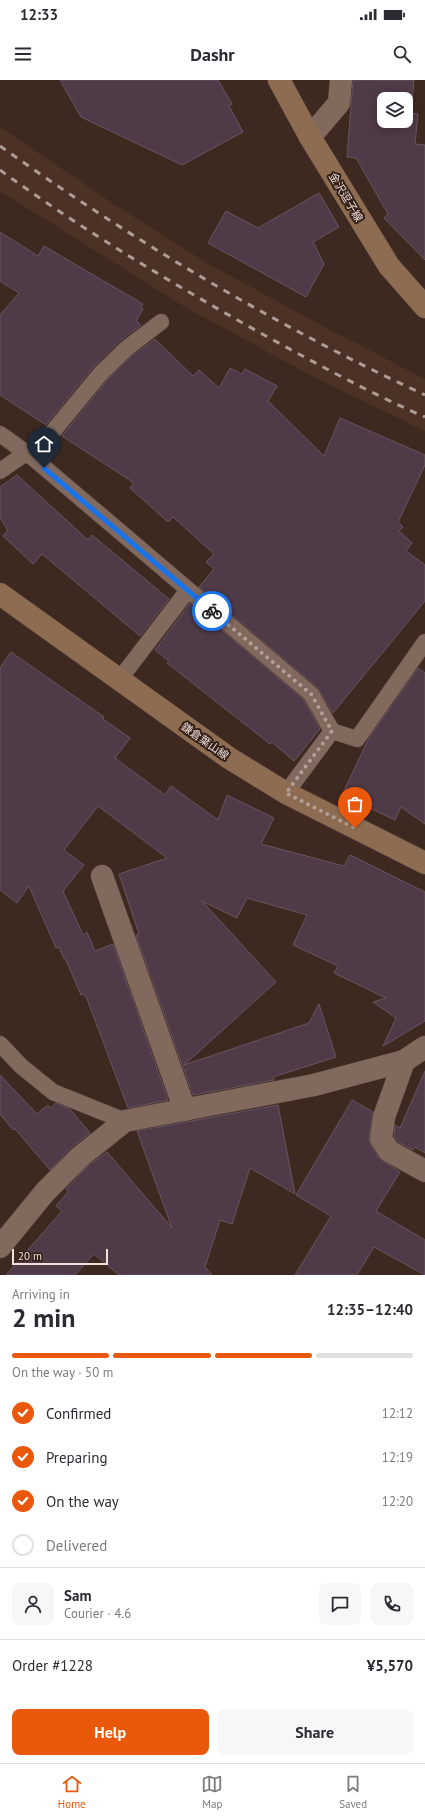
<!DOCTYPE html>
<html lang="en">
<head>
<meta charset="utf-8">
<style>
  :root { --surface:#fff; --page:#f7f7f7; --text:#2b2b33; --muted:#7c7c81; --line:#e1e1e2; --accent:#ea580c }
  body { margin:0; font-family:"PT Sans","Noto Sans JP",sans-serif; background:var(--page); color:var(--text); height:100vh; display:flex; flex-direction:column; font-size:15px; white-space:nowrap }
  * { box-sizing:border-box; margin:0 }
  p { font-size:13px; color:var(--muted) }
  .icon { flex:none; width:22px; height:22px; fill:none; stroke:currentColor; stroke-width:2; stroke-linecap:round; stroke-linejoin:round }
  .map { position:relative; height:1195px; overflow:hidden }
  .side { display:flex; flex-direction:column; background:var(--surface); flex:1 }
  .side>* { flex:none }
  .controls { position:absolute; left:377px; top:12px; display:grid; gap:8px }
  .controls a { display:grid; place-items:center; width:36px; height:36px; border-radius:8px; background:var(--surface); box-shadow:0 2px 10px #0003; font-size:20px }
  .scale { position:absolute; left:12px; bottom:10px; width:96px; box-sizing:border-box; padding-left:4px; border:2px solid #efe1db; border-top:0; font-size:11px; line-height:14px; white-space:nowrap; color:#efe1db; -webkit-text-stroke:3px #331f16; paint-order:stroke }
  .pin { position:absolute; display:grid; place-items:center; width:34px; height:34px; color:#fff; margin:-41px -17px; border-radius:50% 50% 50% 0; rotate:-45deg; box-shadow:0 0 4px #0007 }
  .pin .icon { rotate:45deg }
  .courier { position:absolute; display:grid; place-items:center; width:40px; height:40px; margin:-20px; border:3px solid #1a73e8; border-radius:50%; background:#fff; color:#222; box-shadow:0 1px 5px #0007 }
  .summary em { font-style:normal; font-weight:800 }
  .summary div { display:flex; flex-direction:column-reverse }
  .summary { display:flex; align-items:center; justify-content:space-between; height:68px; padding:0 12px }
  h1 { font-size:26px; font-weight:800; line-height:30px }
  .bar { display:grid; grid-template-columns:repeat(4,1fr); gap:6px 4px; align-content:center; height:48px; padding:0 12px }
  .bar i { height:5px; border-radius:3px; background:var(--line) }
  .bar .on { background:var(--accent) }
  .bar p { grid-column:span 4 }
  .line { display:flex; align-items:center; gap:10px; padding:0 12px; border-top:1px solid var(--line) }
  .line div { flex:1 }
  .round { display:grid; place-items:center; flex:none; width:42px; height:42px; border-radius:8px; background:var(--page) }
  ol { padding:0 12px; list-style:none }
  li { display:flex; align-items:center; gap:12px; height:44px }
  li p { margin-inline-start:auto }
  li .icon { padding:4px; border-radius:50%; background:var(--accent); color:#fff; stroke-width:4 }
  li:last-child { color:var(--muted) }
  li i { width:22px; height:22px; border:2px solid var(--line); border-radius:50% }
  .button { display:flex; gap:8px; margin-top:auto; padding:8px 12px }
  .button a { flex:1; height:46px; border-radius:8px; background:var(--accent); color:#fff; font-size:16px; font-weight:800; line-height:46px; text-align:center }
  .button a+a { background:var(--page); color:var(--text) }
  .status { display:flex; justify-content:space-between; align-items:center; height:28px; padding:0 20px; background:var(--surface); direction:ltr }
  .status svg { height:11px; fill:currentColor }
  header { display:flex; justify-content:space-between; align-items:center; height:52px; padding:0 12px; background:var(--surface); font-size:18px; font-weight:800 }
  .tab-bar { display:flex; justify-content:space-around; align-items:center; height:56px; border-top:1px solid var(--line); background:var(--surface); font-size:11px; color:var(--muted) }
  .tab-bar a { display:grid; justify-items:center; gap:2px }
  .tab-bar .on { color:var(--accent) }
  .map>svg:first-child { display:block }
  .built { fill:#4c3226 }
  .building { fill:#4f3a47; stroke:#695461; fill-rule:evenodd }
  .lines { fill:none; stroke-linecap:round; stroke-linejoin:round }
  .lane-casing { stroke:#594740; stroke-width:17 }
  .street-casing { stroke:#594740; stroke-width:23 }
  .secondary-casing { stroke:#594740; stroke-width:23 }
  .lane { stroke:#81695e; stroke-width:16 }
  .street { stroke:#81695e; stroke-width:22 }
  .secondary { stroke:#8e6c51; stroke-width:22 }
  .rail { stroke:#ae9d96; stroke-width:3; stroke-dasharray:7 7; stroke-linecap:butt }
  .done { stroke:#b1a19a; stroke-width:4; stroke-dasharray:0 7.2 }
  .route { stroke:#1a73e8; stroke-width:5 }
  .labels { text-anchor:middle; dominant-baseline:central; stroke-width:4; stroke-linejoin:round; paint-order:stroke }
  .street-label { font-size:11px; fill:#efe1db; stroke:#331f16 }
</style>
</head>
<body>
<div class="status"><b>12:33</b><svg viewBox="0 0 49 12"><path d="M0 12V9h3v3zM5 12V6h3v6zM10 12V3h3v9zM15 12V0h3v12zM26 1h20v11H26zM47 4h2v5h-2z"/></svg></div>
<header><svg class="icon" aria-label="menu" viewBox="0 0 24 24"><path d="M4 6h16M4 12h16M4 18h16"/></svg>Dashr<svg class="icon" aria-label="search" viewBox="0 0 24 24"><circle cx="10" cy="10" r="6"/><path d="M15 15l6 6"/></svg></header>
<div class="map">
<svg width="425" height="1195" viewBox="0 0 425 1195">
  <rect width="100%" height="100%" fill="#3e2920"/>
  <path class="built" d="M0,47L115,125L210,185L334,252L425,299V351L310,295L185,227L0,111Z"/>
  <g class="building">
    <path d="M60,0H218L232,24L229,26L243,52L182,85L81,37Z"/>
    <path d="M353,0H414L411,33L418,34L415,64L425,65V180L384,138L388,134L356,78L347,77ZM384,19H406V41H384Z"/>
    <path d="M319,113L339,147L313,162L324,184L306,217L208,163L226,131L258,148Z"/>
    <path d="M0,152L38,176L44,166L143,224L141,227L143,229L136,241L141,245L120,261L94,286L46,345L0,315V235L19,213L0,201Z"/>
    <path d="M155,259L193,296L199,290L219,308L230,288L242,294L245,289L277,306L268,321L324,376L340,338L425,375V385L398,442L403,447L399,451L412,463L406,471L425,485V521L333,633L317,607L199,507L214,489L206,482L214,474L173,437L168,442L130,408L134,403L62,356L108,299L133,275Z"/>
    <path d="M17,395L88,460L92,455L169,519L140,556L42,474L33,484L3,456L8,450L0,438V407Z"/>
    <path d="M190,523L304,620L320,649L294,681L272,662L270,664L167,583L169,581L155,570Z"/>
    <path d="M11,572L104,637L103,639L130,658L115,678L165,715L171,706L218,740L227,715L274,738L261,764L344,786L350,775L425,812V941L383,966L396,938L373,922L386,918L334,893L338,886L293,865L307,835L247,818L237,838L202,821L276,902L184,985L309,943L319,924L336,977L273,997L274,1000L193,1015L136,855L139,854L119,794L167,778L98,726L64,770L84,785L63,811L83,855L87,852L95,871L113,864L168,1020L128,1028L87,919L84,914L81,915L65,878L64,879L59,867L56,868L29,806L17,823L0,810V588Z"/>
    <path d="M418,588L425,593V744L401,727L395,740L342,715L369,658Z"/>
    <path d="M425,991V1073L415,1067L413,1070L398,1062L394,1056L395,1045L400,1048Z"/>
    <path d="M0,995L37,1034L48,1025L51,1028L56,1023L70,1029L90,1053L72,1067L50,1090L15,1049L13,1050L0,1034Z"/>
    <path d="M352,1020L373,1032L369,1058L371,1066L379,1078L400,1092L376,1131L425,1160V1195L374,1167L357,1195H295L331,1136L296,1115Z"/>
    <path d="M278,1025L295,1114L250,1088L232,1144L220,1140L205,1187L212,1195H119L94,1174L75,1195H6L62,1131L56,1126L68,1112L66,1109L89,1085L107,1072L172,1148L137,1051Z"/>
  </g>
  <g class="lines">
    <defs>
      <g id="lane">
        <path d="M0,354L32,377L311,614L332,651L286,713"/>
        <path d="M32,377L101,293L127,268L161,242"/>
        <path d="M0,391L26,373"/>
        <path d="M119,600L188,510"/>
        <path d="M332,651L357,659L425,562"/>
        <path d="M0,964L21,986L53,1012L125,1041"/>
      </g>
      <g id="street">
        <path d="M310,57L339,23L341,0"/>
        <path d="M102,796L185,1030"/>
        <path d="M404,981L384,1037L381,1059L389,1071L425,1091"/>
        <path d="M0,1167L45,1112L81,1076L125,1041L314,1005L404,981L425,967"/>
      </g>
      <g id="secondary">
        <path d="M279,0L310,57L389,186L425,227"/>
        <path d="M0,514L229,678L286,713L425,783"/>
      </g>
    </defs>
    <use href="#lane" class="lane-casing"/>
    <use href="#street" class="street-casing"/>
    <use href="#secondary" class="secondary-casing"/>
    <use href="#lane" class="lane"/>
    <use href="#street" class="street"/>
    <use href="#secondary" class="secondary"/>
    <g class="rail">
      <path d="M0,66C134,161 276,246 425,315"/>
      <path d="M0,90C84,151 173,204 264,255C317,284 370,313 425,337"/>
    </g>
  </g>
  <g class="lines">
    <path class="done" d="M212,531L311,614L332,651L286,713L355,748"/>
    <path class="route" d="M44,388L212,531"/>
  </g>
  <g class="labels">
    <g class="street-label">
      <text transform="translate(346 117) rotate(59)">金沢逗子線</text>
      <text transform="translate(205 661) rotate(35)">鎌倉葉山線</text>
    </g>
  </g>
</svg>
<div class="controls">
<a><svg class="icon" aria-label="layers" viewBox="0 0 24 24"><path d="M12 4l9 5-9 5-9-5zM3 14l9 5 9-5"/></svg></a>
</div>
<div class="scale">20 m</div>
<div class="pin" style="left:355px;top:748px;background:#ea580c"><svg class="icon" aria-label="bag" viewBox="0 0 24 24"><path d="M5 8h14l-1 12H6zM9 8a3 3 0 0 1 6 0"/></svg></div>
<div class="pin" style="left:44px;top:388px;background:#1f2937"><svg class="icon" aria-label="home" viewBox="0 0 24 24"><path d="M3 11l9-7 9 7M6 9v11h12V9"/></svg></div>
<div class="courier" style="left:212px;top:531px"><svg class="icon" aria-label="bike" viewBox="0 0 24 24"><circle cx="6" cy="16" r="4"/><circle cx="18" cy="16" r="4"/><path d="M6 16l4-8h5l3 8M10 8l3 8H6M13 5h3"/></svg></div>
</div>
<section class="side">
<div class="summary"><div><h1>2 min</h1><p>Arriving in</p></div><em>12:35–12:40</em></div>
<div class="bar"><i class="on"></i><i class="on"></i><i class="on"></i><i></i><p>On the way · 50 m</p></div>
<ol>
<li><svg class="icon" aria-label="check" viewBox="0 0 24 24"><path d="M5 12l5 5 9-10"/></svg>Confirmed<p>12:12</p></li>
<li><svg class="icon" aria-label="check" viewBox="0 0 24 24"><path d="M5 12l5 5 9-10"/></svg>Preparing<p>12:19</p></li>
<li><svg class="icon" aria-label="check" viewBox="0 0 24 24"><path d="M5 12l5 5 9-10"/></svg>On the way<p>12:20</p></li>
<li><i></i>Delivered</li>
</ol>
<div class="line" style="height:72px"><a class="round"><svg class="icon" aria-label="person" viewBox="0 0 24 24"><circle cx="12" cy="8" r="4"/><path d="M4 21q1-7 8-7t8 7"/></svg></a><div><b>Sam</b><p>Courier · 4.6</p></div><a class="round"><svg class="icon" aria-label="chat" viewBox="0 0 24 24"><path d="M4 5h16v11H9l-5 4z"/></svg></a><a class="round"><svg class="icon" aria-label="phone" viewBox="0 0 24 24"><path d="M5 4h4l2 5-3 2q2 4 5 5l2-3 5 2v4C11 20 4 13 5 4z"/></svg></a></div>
<div class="line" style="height:52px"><div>Order #1228</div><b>¥5,570</b></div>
<div class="button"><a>Help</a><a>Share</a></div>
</section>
<nav class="tab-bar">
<a class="on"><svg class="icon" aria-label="home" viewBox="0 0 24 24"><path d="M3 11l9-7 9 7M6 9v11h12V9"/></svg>Home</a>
<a><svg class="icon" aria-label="map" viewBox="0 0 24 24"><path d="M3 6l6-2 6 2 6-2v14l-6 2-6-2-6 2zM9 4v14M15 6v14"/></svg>Map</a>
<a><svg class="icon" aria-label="saved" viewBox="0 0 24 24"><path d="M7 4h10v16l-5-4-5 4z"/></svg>Saved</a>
</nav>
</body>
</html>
